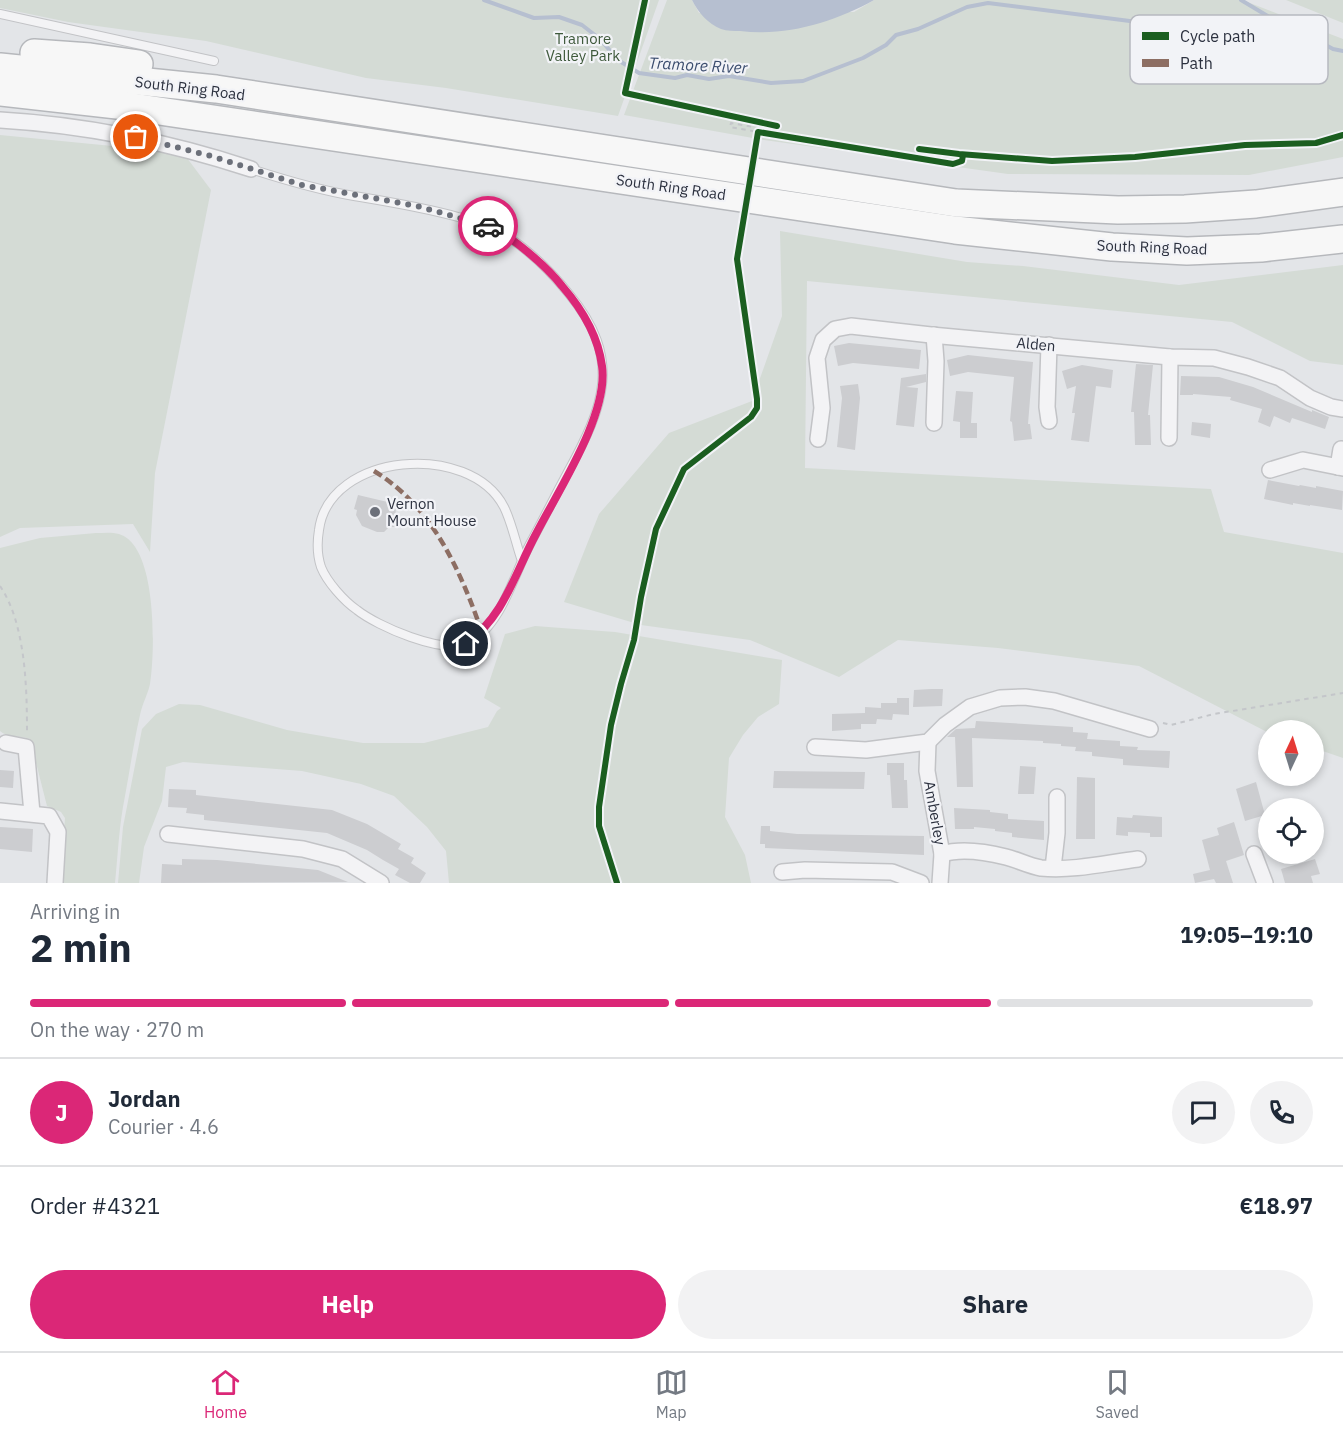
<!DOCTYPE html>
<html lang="en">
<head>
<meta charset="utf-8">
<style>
  :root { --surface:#fff; --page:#f2f2f3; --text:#1f2937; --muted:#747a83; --line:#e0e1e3; --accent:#db2777 }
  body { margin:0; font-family:"IBM Plex Sans",sans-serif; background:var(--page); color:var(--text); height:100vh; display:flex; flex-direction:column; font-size:22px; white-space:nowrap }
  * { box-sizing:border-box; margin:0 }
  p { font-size:20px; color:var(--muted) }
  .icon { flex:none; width:33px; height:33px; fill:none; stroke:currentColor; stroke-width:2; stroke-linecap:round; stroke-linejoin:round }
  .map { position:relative; height:883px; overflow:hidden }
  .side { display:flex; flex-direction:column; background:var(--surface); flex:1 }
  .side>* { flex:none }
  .needle { width:39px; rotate:4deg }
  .tools { position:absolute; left:1258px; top:720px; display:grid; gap:12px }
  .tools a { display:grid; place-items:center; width:66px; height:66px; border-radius:50%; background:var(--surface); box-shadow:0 3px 9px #0003; font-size:30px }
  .pin { position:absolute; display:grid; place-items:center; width:51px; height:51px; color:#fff; margin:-26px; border:3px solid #fff; border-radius:50%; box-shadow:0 2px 6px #0007 }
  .courier { position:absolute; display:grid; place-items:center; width:60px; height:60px; margin:-30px; border:4px solid #db2777; border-radius:50%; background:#fff; color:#222; box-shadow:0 2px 8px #0007 }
  .head em { font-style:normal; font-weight:800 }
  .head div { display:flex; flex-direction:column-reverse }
  .head { display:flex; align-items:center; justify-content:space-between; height:102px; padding:0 30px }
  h1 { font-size:39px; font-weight:800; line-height:45px }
  .bar { display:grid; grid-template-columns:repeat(4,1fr); gap:9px 6px; align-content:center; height:72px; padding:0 30px }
  .bar i { height:8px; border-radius:4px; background:var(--line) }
  .bar .on { background:var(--accent) }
  .bar p { grid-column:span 4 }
  .line { display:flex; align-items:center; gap:15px; padding:0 30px; border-top:2px solid var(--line) }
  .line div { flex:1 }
  .round { display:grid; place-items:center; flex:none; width:63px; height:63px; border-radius:32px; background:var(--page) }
  .action { display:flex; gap:12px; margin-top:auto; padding:12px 30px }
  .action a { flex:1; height:69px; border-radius:36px; background:var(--accent); color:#fff; font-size:24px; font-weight:800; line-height:69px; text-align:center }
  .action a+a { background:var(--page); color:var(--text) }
  .menu { display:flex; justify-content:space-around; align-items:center; height:84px; border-top:2px solid var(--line); background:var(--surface); font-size:16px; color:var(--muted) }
  .menu a { display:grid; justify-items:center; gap:3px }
  .menu .on { color:var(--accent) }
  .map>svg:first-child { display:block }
  .green { fill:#d4dbd5 }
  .water { fill:#b6bfd0 }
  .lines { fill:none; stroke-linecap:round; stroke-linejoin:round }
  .stream { stroke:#b6bfd0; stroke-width:4 }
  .building { fill:#cccdd0 }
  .lane-casing { stroke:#c2c3c6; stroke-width:10 }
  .street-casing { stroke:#c2c3c6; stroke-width:18 }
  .highway-casing { stroke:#b6b8bc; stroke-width:30 }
  .path { stroke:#c4c6ca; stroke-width:2; stroke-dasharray:4.5 4.5; stroke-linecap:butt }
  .lane { stroke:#f3f3f5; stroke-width:8 }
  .street { stroke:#f3f3f5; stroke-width:15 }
  .highway { stroke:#f7f7f7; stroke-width:27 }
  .quiet { stroke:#8d6e63; stroke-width:4.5; stroke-dasharray:9 4.5; stroke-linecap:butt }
  .cycleway-casing { stroke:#f2f3f7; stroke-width:10 }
  .cycleway { stroke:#1b5e20; stroke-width:6 }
  .done { stroke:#6c707a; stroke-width:6; stroke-dasharray:0 10.8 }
  .route { stroke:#db2777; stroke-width:8 }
  .poi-dot { fill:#6c707a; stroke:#f2f3f7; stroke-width:2 }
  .labels { text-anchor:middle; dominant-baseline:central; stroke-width:4.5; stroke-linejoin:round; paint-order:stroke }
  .park-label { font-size:15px; fill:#3e593b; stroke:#f2f3f7 }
  .street-label { font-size:15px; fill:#2c313f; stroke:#f2f3f7 }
  .poi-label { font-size:15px; fill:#2c313f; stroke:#f2f3f7; text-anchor:start }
  .water-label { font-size:16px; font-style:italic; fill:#3b4d6e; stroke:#f2f3f7 }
  .key { fill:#f2f3f7; stroke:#b7b9c0; stroke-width:1.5 }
  .key-label { font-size:16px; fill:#2c313f }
</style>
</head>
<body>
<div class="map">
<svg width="1343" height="883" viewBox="0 0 1343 883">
  <rect width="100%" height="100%" fill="#e3e5e8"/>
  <g class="green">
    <path d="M0,0H659L618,116L446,88L366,78L206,41L68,22L0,8Z"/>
    <path d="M667,0H692L699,13L854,12L874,0H1242L1343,39V157L1249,175L1008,174L764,140L624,115Z"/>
    <path d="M1286,0H1343V23Z"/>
    <path d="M0,135L153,150L187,158L211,190L155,473L150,552L133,524L20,528L0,537Z"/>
    <path d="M780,231L967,262L1023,266L1179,285L1343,265V365L1310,361L1232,322L807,281L805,468L1211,489L1224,532L1343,553V758L1314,748V730H1269V733L1139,666L998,648L898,640L839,677L750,640L641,625L564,602L599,514L669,433L752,401L782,316Z"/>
    <path d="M96,533C103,533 112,532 119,534C158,546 155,652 150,684C148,694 142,704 140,715C134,741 130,769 125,796C119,825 118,854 115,883H60L65,818L61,812L47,806L30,739C19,735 8,738 0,731V548L40,538Z"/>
    <path d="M535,626L615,632L782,660L779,704L758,717L743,735L729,758L725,817L745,855L751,883H449L446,851L427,827L394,796L361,784L302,771L183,762L166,767L162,801L144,847L139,883H118L123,827L142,729L156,714L179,704L200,705L287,730L363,743H424L488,727L497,711L501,708L484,698L505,634Z"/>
  </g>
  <path class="water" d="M692,0H874C835,22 785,37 740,31C734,31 727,31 721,29C708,24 698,12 692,0Z"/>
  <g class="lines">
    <g class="stream">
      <path d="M484,0L534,18L559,17L582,25L600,39L618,60L639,73L675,78L687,75L709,79L729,76L771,83L803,81L863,58L886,45L896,35L918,29L967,7L988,3L1169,26L1246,33H1271L1291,30L1313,38L1333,49L1343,51"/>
      <path d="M1241,0L1291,30"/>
    </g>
  </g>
  <g class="building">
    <path d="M849,343L921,350L919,369L853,363L838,366L834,346Z"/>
    <path d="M968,355L1033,362L1028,424H1030L1032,439L1014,441L1012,422L1010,421L1014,377L968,372L950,376L947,360Z"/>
    <path d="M1136,364L1153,365L1148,415H1150L1151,445H1135L1134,412H1131Z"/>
    <path d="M1082,365L1113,370L1111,388L1096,386L1089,442L1071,440L1075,413H1072L1076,386L1067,389L1062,371Z"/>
    <path d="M926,374V382L906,387L918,388L914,427L896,425L901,378Z"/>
    <path d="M1181,376L1219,377L1253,387L1312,412V410L1329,417L1325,429L1292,418L1290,423L1274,416L1270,427L1258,422L1262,409L1230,400L1231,397L1193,394V395H1180Z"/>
    <path d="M858,384L860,398L855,450L837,447L842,398L840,386Z"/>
    <path d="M956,391L973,392L971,423H977V438H960V422L953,421Z"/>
    <path d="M1192,422L1211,424L1210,438L1191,435Z"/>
    <path d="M1268,480L1299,486L1300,485L1316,488V486L1343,491L1342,510L1310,505V506L1293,503V505L1264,499Z"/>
    <path d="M358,495L396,504L395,527H389L384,532H377L362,526L356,515L357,510L354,509Z"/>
    <path d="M931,689H943L942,706L913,707L914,690Z"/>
    <path d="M897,698H909V715L893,714L892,720L877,719L876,724H861V729L832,731V714L865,713V707L881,708V703H897Z"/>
    <path d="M976,721L1073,727V732L1088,733L1087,739L1120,741V746L1138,747L1137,750L1170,751L1169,768L1123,765V759L1092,756V752L1075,751L1076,747L1061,746V744L1043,743V741L972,738L973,787H957L955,737H947L956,729L975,728Z"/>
    <path d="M887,763H904V780H907L908,808H892L890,775H887Z"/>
    <path d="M1020,766L1036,767L1034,794H1018Z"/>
    <path d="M0,770L14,771L13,788L0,787Z"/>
    <path d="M774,771L865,772L864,789L773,788Z"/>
    <path d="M1077,777L1095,778V839H1076Z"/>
    <path d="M1256,782L1265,815L1245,821L1236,789Z"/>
    <path d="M169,789L196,790V795L332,810L367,824L401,844L398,849L414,858L411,863L426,873L420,883H410L395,875L399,869L383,860L367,850L327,833L204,820V815L186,813L187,808L168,807Z"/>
    <path d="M954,808L990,810V812L1008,814V819L1044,821V840L1012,837V833L995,831V829L974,827V829H955Z"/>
    <path d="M1133,815L1162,817V837H1150V833L1128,832V836L1116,835L1117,817L1132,818Z"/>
    <path d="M1234,822L1244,855L1226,861L1233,883H1216L1214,879L1195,883L1193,874L1210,870L1202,840L1219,835L1217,828Z"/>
    <path d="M761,826H770V831L797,834L924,836V855L765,848V844H760Z"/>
    <path d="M0,827L33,829L32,852L0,849Z"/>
    <path d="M182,859L217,860L318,870L348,882L161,883L162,864L182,865Z"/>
    <path d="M1315,859L1320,874L1311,876L1313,883H1285L1281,869Z"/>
  </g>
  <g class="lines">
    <defs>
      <g id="lane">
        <path d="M0,14L214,61"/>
        <path d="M251,169C285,180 319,190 354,196C390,202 422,207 458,217C470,220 483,223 494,228C522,244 549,269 569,294C623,359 604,406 568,472C555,496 543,520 530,544C514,574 501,627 468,643C443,655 377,626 357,610C344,601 327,582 321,567C317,555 317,542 319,530C329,452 470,441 504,507C512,523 516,544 522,561"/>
      </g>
      <g id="street">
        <path d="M0,120C86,125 169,142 251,169"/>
        <path d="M1049,421L1047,407L1049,345"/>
        <path d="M934,423L936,361L934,335"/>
        <path d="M1169,438L1170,357"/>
        <path d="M818,439L822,408L817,358L823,340L835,329L851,326L931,335L1170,357L1214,358L1248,367L1280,378L1310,398L1331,407L1343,409"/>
        <path d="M1338,467L1341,449"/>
        <path d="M1270,470L1303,460L1343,468"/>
        <path d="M928,742L927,771L942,854L940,883"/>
        <path d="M6,743L26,747L32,813"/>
        <path d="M815,747L866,750L928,742L945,725L970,707L1000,698L1025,697L1054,701L1150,729"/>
        <path d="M0,811L49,816L58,832L55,883"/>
        <path d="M168,834L303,849L342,859L381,883"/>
        <path d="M942,854C962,848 986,852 1006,857C1018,860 1029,866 1041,868C1074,871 1106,863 1138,859"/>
        <path d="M1254,854L1265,883"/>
        <path d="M1053,868L1057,833V797"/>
        <path d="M782,872L805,870L892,872L921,883"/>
      </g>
      <g id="highway">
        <path d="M34,53L90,57L139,64"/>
        <path d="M0,67L216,89L956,203L1118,210L1185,209L1256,204L1343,192"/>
        <path d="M0,92L126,106L955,230L1112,247L1187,251L1261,248L1343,239"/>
      </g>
    </defs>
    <use href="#lane" class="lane-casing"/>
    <use href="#street" class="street-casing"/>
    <use href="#highway" class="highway-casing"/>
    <g class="path">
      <path d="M755,121L754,127L731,123L730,127L758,132"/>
      <path d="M0,586C26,624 27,690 27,734"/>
      <path d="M1163,723L1171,725L1214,714L1343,693"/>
    </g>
    <use href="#lane" class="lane"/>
    <use href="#street" class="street"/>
    <use href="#highway" class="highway"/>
    <path class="quiet" d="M374,471C433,507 460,570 482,632"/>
    <defs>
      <g id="cycleway">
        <path d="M645,0L625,93L777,126"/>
        <path d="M919,149L959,154L1052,161L1135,157L1245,145L1316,143L1343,135"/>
        <path d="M617,883L599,826V807L611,725L621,684L634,640L641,597L656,529L684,469L751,417L757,408V399L737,259L758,132L953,164L962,161L963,155"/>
      </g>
    </defs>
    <use href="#cycleway" class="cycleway-casing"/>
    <use href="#cycleway" class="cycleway"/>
  </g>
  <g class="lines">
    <path class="done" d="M136,137L211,156L302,185L417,206L488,226"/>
    <path class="route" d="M466,644C505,615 514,575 536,534C558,491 609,414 602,366C598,335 582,309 562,286C547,267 511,235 488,226"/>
  </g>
  <circle class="poi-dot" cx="375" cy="512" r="6"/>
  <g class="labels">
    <g class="park-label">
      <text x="583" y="38">Tramore<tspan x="583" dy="17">Valley Park</tspan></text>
    </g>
    <g class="street-label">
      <text transform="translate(190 88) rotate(7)">South Ring Road</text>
      <text transform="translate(671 187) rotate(8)">South Ring Road</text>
      <text transform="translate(1152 247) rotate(2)">South Ring Road</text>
      <text transform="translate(1036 344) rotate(5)">Alden</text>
      <text transform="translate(935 813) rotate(80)">Amberley</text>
    </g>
    <g class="poi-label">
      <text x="387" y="503">Vernon<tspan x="387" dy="17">Mount House</tspan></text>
    </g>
    <g class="water-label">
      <text transform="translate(698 65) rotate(3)">Tramore River</text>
    </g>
  </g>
  <rect x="1130" y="15" width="198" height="69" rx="9" class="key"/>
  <rect x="1142" y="32" width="27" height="8" fill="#1b5e20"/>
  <rect x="1142" y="59" width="27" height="8" fill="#8d6e63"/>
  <g class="key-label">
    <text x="1180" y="42">Cycle path</text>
    <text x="1180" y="69">Path</text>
  </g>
</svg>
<div class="tools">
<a><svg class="needle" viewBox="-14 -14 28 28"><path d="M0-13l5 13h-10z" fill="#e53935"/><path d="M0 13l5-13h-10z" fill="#747a83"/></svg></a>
<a><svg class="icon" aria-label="locate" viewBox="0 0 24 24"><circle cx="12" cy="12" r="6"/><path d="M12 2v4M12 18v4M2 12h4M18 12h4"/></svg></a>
</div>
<div class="pin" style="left:136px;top:137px;background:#ea580c"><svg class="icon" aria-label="bag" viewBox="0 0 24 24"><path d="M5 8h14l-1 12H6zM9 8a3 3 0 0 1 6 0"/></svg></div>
<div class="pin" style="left:466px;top:644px;background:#1f2937"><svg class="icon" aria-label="home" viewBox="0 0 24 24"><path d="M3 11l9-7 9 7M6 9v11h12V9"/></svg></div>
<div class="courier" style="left:488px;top:226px"><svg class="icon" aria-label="car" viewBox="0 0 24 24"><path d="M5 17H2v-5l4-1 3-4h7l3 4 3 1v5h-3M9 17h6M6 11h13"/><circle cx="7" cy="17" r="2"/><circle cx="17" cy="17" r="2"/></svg></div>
</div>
<section class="side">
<div class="head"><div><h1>2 min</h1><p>Arriving in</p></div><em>19:05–19:10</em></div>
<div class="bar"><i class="on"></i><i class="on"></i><i class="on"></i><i></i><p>On the way · 270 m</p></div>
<div class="line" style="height:108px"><b class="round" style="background:var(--accent);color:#fff">J</b><div><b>Jordan</b><p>Courier · 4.6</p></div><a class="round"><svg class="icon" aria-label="chat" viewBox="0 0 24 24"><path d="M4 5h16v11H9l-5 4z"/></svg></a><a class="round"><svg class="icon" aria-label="phone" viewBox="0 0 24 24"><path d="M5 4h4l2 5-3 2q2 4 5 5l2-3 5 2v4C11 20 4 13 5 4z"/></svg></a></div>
<div class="line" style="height:78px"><div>Order #4321</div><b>€18.97</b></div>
<div class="action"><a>Help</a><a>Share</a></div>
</section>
<nav class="menu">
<a class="on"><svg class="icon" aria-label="home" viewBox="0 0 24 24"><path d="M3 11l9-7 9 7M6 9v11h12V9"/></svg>Home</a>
<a><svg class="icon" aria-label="map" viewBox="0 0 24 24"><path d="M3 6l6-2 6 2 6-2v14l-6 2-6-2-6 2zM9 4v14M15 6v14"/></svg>Map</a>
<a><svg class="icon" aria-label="saved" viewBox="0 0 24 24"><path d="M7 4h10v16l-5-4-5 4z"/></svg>Saved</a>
</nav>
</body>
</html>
